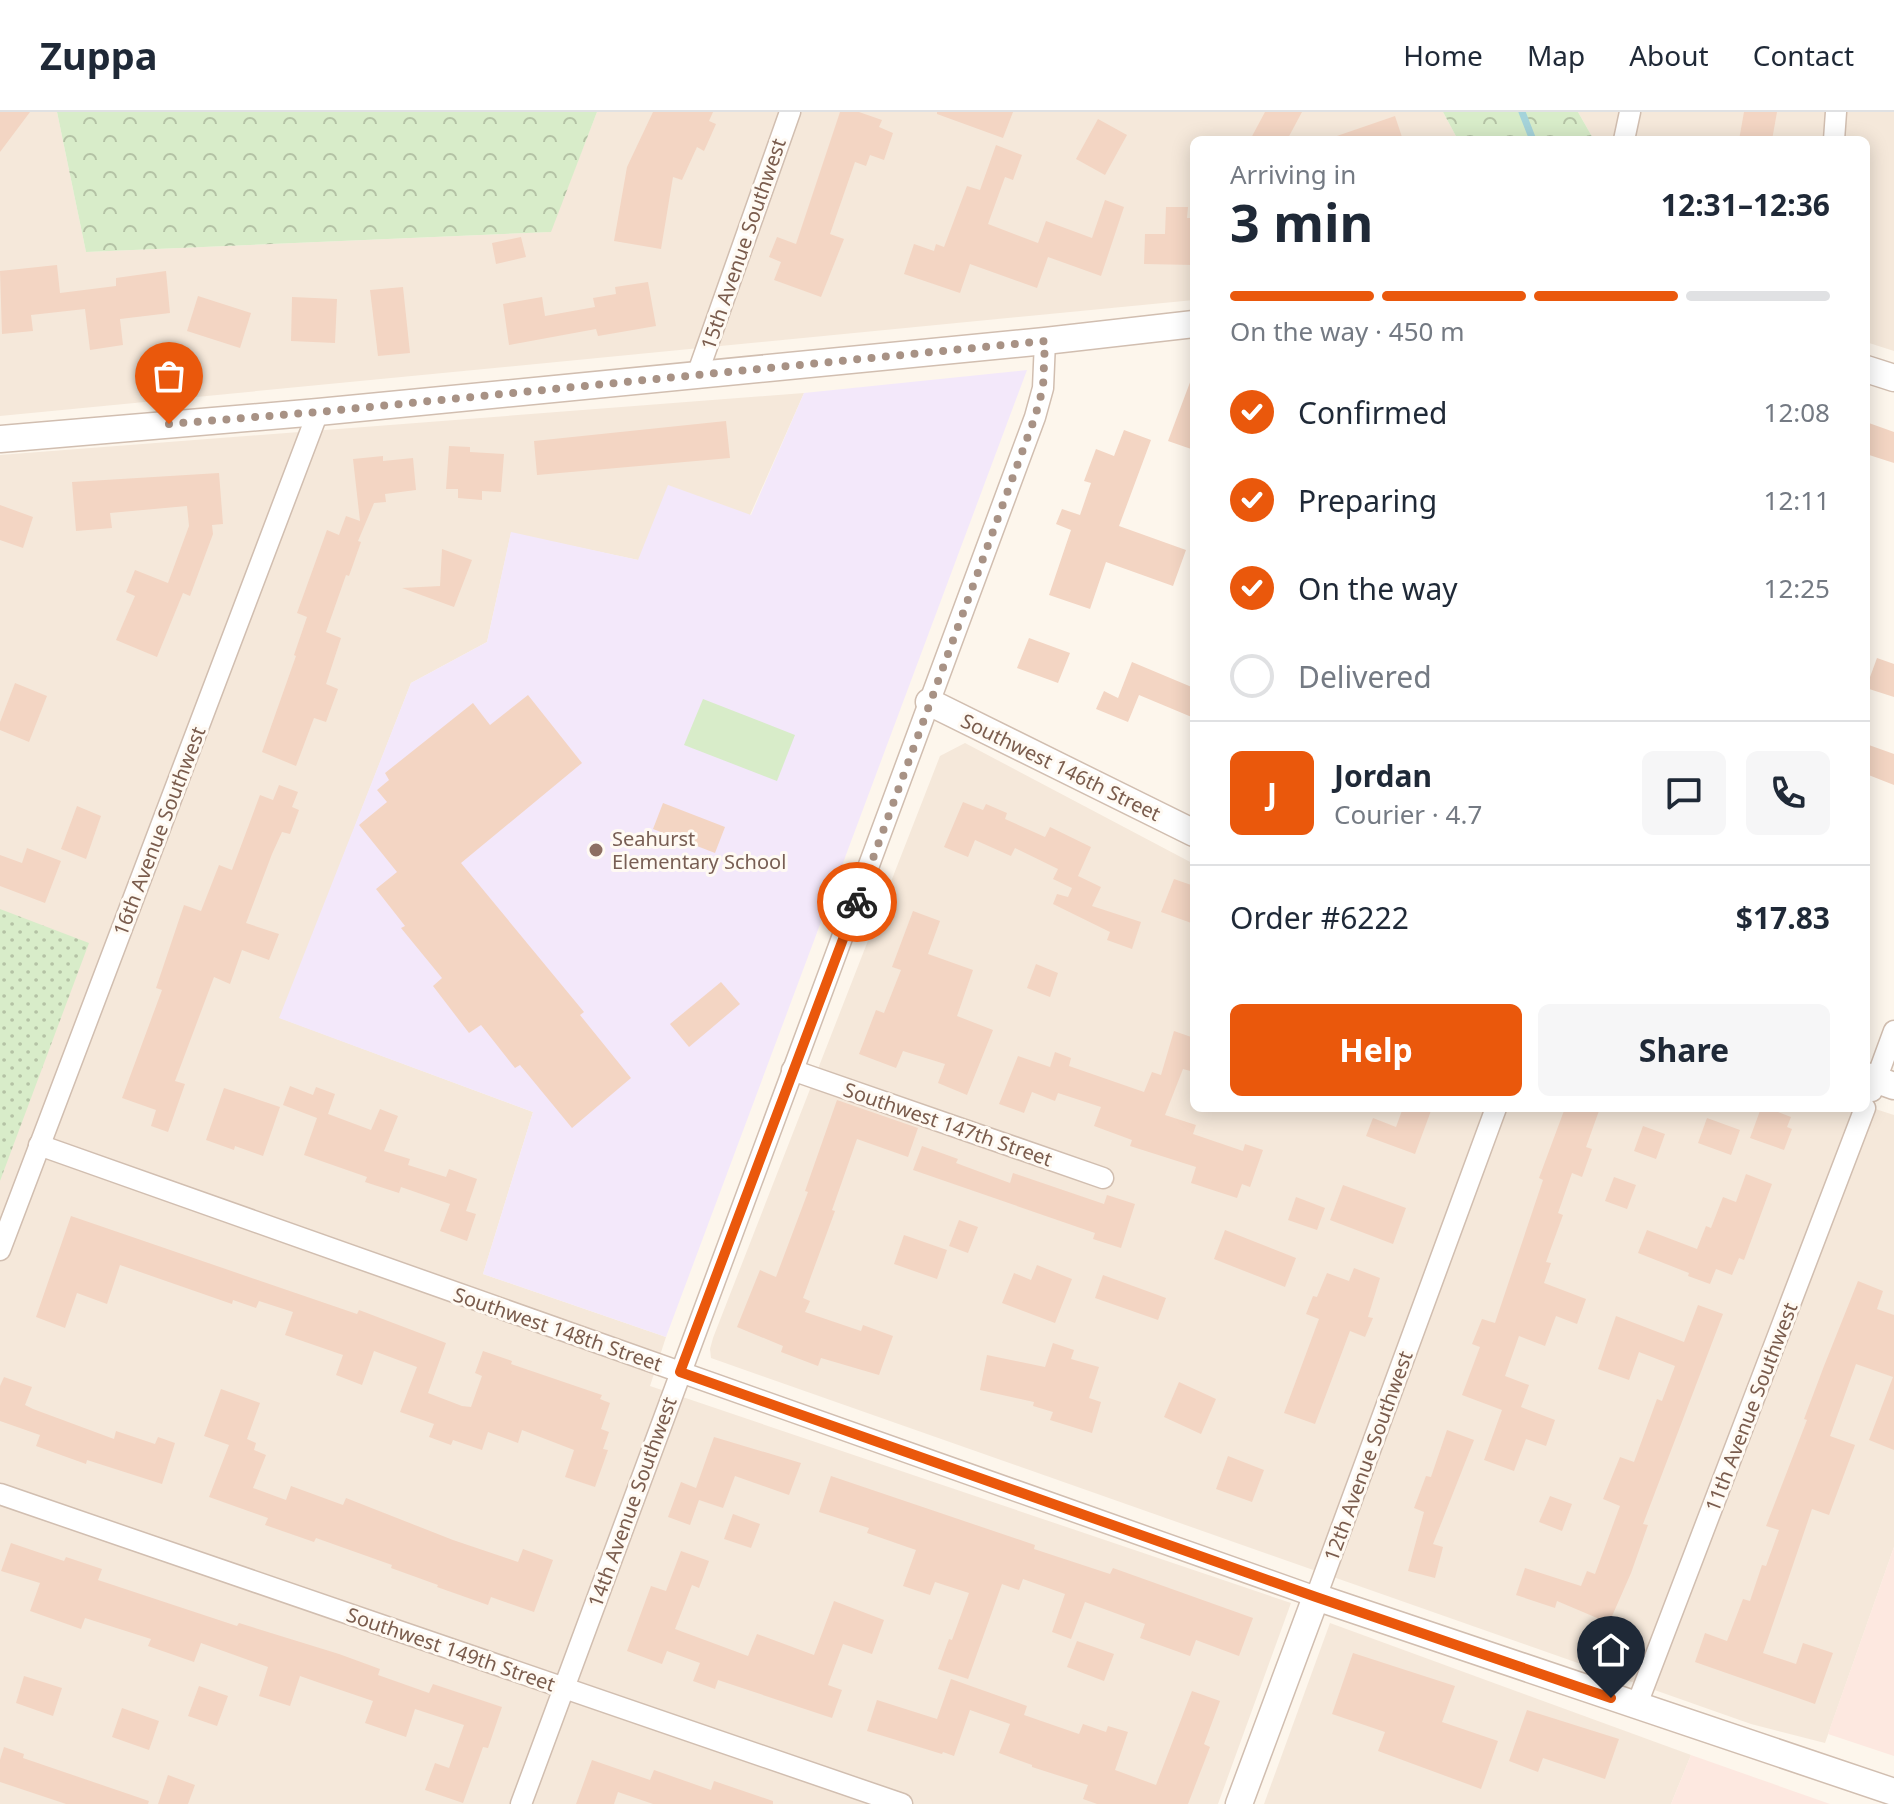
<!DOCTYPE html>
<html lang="en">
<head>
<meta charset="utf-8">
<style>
  :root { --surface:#fff; --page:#f6f6f7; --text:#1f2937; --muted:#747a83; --line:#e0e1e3; --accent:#ea580c }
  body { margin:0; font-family:"Noto Sans",sans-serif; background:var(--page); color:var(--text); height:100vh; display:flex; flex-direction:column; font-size:30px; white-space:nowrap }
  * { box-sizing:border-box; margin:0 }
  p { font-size:26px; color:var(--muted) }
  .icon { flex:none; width:44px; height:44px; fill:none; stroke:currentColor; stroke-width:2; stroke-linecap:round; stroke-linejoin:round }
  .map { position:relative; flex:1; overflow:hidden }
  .panel { position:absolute; left:1190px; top:24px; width:680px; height:976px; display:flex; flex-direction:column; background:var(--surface); border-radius:12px; box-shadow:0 4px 20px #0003 }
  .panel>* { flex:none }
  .pin { position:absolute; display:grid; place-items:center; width:68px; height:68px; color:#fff; margin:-82px -34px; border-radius:50% 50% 50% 0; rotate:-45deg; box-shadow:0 0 8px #0007 }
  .pin .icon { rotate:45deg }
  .courier { position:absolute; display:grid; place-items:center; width:80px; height:80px; margin:-40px; border:6px solid #ea580c; border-radius:50%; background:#fff; color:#222; box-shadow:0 2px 10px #0007 }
  .headline em { font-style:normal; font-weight:700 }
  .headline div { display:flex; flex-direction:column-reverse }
  .headline { display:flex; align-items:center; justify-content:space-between; height:136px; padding:0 40px }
  h1 { font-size:52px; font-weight:700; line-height:60px }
  .bar { display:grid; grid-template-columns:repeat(4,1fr); gap:12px 8px; align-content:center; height:96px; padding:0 40px }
  .bar i { height:10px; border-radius:6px; background:var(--line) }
  .bar .on { background:var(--accent) }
  .bar p { grid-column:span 4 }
  .line { display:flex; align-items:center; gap:20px; padding:0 40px; border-top:2px solid var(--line) }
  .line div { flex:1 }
  .round { display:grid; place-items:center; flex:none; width:84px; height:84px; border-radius:12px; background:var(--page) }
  ol { padding:0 40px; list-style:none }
  li { display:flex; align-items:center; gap:24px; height:88px }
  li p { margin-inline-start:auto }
  li .icon { padding:8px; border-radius:50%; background:var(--accent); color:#fff; stroke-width:4 }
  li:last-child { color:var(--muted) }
  li i { width:44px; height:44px; border:4px solid var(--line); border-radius:50% }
  .primary-button { display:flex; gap:16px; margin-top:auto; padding:16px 40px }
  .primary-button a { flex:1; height:92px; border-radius:12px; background:var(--accent); color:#fff; font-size:32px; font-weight:700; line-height:92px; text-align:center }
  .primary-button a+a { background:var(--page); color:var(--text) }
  header { display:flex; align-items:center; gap:48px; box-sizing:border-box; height:112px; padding:0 40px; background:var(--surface); border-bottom:2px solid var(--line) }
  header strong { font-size:38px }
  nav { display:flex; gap:44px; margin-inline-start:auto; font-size:28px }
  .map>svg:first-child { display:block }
  .residential { fill:#f5e8da }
  .commercial { fill:#fde8e0 }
  .education { fill:#f3e8fa }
  .green { fill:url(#green-dots) }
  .forest { fill:url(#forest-crowns) }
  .pitch { fill:#d8ecc9 }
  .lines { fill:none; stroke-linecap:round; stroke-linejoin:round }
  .stream { stroke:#a5d3da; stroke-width:7 }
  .building { fill:#f3d5c3 }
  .minor-casing { stroke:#d1beb0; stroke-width:23 }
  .tertiary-casing { stroke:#d1beb0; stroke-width:29 }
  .minor { stroke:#fff; stroke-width:20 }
  .tertiary { stroke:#fff; stroke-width:26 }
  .done { stroke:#a89285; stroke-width:8; stroke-dasharray:0 14.4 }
  .route { stroke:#ea580c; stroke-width:10 }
  .education-dot { fill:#8d6e63; stroke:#fffaf3; stroke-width:3 }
  .labels { text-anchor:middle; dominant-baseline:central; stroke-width:6; stroke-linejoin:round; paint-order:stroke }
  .street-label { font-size:20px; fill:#7a5c4d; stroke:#fffaf3 }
  .education-label { font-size:20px; fill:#785e54; stroke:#fffaf3; text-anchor:start }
</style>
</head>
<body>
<header>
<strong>Zuppa</strong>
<nav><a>Home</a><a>Map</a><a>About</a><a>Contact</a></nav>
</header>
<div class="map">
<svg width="1894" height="1692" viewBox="0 0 1894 1692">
  <defs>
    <pattern id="green-dots" width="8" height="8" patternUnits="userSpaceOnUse" patternTransform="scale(2)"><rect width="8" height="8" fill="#d8ecc9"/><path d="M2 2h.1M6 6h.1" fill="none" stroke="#b4c2a5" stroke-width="1.8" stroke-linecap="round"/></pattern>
    <pattern id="forest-crowns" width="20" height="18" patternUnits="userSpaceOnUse" patternTransform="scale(2)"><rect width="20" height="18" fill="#d8ecc9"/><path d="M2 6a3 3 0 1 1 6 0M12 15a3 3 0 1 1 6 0" fill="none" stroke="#b4c2a5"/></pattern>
  </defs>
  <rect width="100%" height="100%" fill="#fdf6ec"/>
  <g class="residential">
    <path d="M0,0H57L86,140L550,120L597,0H1443L1458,28H1194V188L0,304Z"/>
    <path d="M1578,0H1894V239L1866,230V28H1594Z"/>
    <path d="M804,281L750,403L638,448L511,421L487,530L411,571L280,906L533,1000L483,1162L666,1225L650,1274L1291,1491L1218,1692H0V343Z"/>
    <path d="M965,631L1194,752V996H1866V994L1894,1003V1435L1825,1631L1751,1612L711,1246L710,1237L713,1226L940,644Z"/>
    <path d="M1330,1511L1691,1643L1671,1692H1264Z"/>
  </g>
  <g class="commercial">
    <path d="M1894,1435V1644L1828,1622Z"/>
    <path d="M1691,1643L1830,1692H1671Z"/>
  </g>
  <path class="education" d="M1027,258L666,1225L483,1162L533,1000L279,906L411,571L487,530L511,420L638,448L668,373L751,403L804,281Z"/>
  <path class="green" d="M0,797L89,831L0,1069Z"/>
  <g class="forest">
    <path d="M57,0H597L551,120L86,140Z"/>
    <path d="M1443,0H1578L1594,28H1458Z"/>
  </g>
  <path class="pitch" d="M703,587L795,623L777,669L684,633Z"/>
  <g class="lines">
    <path class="stream" d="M1522,0L1533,28"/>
  </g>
  <g class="building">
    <path d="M0,0H30L0,40Z"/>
    <path d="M653,0H713L709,9L716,12L704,39L697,35L682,68L673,65L661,137L614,129L627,55Z"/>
    <path d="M840,0H859L882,8L879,15L893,21L884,48L870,43L866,54L855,50L830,122L844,127L821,185L774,168L781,150L769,145L777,125L796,132Z"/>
    <path d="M937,0H1013L1003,26L937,2Z"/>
    <path d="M1265,0H1302L1287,28H1250Z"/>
    <path d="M1744,0H1777L1772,28H1739Z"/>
    <path d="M1395,4L1403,28H1335L1334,25Z"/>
    <path d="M1098,7L1127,23L1105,63L1076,47Z"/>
    <path d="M996,33L1022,43L1013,68L1005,65L988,112L1038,131L1046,109L1092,126L1105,88L1124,95L1101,164L1048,145L1037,176L970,152L960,181L904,162L914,132L934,139L936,132L944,135L967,74L980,78Z"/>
    <path d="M1166,95H1188L1187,106H1194V153L1144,152L1145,122H1165Z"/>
    <path d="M521,125L526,145L496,152L492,131Z"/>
    <path d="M57,153L60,181L116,174V166L166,159L170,201L120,207L123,233L90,238L85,197L31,203L33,219L2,222L0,159Z"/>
    <path d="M648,170L656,214L598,224L596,217L509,233L503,192L542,185L545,204L595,195L593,186L616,182L615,175Z"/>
    <path d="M403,175L410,241L378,244L370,178Z"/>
    <path d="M198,184L251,201L240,236L187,219Z"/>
    <path d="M292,185L337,187L335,231L291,229Z"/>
    <path d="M1192,265H1194V338L1168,329Z"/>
    <path d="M726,309L730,346L537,363L534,329Z"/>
    <path d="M1866,310L1894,320V351L1866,342Z"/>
    <path d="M1124,318L1151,328L1119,414L1186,438L1173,474L1106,450L1090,497L1049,483L1071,418L1056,412L1062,397L1080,403L1091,371L1084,369L1096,337L1114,344Z"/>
    <path d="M449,334L470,335V340L504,342L501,380L482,379V388L458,386V377H446Z"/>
    <path d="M383,344V349L413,346L416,378L385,382L386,390L374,391L358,429L361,430L349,464L346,463L326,520L341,526L326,572L338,577L326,610L314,606L296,654L262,640L296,544L294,543L307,505L297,501L327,418L339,423L346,404L360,409L353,347Z"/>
    <path d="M219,361L223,412L212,413L213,422L190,484L183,481L157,545L116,528L135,484L126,480L135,458L168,471L189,414L187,394L110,401L112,416L76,419L72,370Z"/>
    <path d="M0,393L33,405L23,436L0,428Z"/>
    <path d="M442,437L472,448L454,495L402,476L440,474Z"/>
    <path d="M1029,526L1070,541L1058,571L1017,556Z"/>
    <path d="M1877,546L1894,552V585L1866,576Z"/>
    <path d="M1132,550L1194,576V606L1139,583L1128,610L1096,597L1104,579L1118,586Z"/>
    <path d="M15,571L47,584L29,630L0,618V610Z"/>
    <path d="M528,583L582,651L461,751L584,900L580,903L631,966L572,1016L520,953L515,956L481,913L469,921L433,874L442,866L401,816L405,814L376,777L397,760L359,713L387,690L377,678L389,668L385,661L473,591L490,613Z"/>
    <path d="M1866,632L1894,642V673L1866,662Z"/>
    <path d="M279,673L298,680L292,695L299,698L290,722L282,720L272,742L246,811L279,822L269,848L242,838L230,872L214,865L175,969L185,972L168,1020L151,1014L156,998L122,986L162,878L156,876L184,793L201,799L219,753L232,758L260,683L273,688Z"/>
    <path d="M963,690L983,698L986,692L1007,701L1005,707L1045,725L1050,715L1091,735L1078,764L1101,775L1092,794L1141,810L1132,837L1107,828L1110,820L1053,792L1057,782L1068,785L1072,776L1053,767L1058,757L1015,736L1011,744L975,728L968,745L944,735Z"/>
    <path d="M663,691L725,715L715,741L653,717Z"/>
    <path d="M77,694L101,704L86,747L61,737Z"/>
    <path d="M27,736L61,749L45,791L0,774V743L22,751Z"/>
    <path d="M1174,767L1194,774V812L1161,800Z"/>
    <path d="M913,799L940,809L928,842L973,858L957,904L993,918L967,983L938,971L945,952L903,939L896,956L859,942L876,898L884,901L901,858L892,855Z"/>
    <path d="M1036,852L1058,861L1050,885L1027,876Z"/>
    <path d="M721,870L740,892L689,935L670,912Z"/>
    <path d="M1174,919L1194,926V960L1183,957L1165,1003L1196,1013L1193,1022L1243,1039L1245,1032L1263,1038L1250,1075L1242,1072L1237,1086L1191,1071L1196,1055L1130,1034L1132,1028L1094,1014L1101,995L1058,981L1055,989L1032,980L1024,1001L999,992L1018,944L1050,955L1055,940L1071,946L1069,954L1144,980L1152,960L1161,963Z"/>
    <path d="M290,974L313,983L316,975L335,982L328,1002L371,1018L380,997L398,1004L384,1039L410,1047L408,1053L446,1065L449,1057L477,1067L466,1099L476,1102L467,1129L440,1119L450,1092L401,1075L399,1081L365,1070L367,1065L304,1043L317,1006L283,993Z"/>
    <path d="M224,976L280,995L263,1044L235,1034L234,1038L206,1028Z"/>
    <path d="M837,988L918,1016L908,1045L857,1027L832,1098L835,1099L803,1186L810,1189L805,1200L861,1219L863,1213L893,1224L879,1263L821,1246L818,1254L781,1240L783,1234L737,1215L760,1158L776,1165L808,1080L805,1079Z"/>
    <path d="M1403,996H1432L1415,1042L1366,1024L1373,1006L1396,1015Z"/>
    <path d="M1565,996H1600L1586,1035L1592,1037L1582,1065L1572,1061L1558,1101L1563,1103L1546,1150L1551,1151L1544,1171L1586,1187L1577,1212L1556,1204L1545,1234L1519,1224L1505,1264L1529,1273L1521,1295L1555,1308L1546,1334L1526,1327L1514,1359L1484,1348L1502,1298L1462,1283L1480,1235L1472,1232L1482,1207L1495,1211L1543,1068L1539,1066Z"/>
    <path d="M1761,996H1780L1778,1000L1791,1005L1787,1015L1792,1017L1784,1038L1750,1026Z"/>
    <path d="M1707,1006L1740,1018L1731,1043L1698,1031Z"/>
    <path d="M1643,1014L1665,1022L1656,1047L1634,1039Z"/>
    <path d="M922,1034L958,1047L956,1051L1010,1071L1013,1061L1104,1092L1107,1083L1135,1092L1121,1136L1093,1127L1095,1121L913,1058Z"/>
    <path d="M1746,1062L1772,1072L1744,1148L1739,1146L1732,1163L1716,1157L1710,1172L1688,1164L1689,1161L1638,1141L1647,1118L1697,1137L1706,1114L1711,1116L1723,1085L1736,1090Z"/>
    <path d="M1614,1065L1636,1073L1627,1097L1605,1089Z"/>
    <path d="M1343,1073L1406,1096L1393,1132L1330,1108Z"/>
    <path d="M1296,1085L1325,1096L1317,1118L1288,1108Z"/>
    <path d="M71,1104L357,1202L359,1198L446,1231L428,1281L462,1294L471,1295L482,1264L475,1261L483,1239L512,1249L511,1252L602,1283L600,1287L610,1291L601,1317L609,1320L603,1337L608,1338L595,1375L565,1365L574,1338L522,1318L518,1331L488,1320L482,1338L453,1328L451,1333L429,1325L434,1312L400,1300L417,1255L374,1239L362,1273L336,1263L343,1243L285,1223L293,1200L259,1189L256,1196L233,1188L232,1192L120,1153L107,1192L77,1181L65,1216L36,1205Z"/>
    <path d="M959,1108L978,1115L968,1141L949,1134Z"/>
    <path d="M1225,1118L1296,1146L1285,1175L1214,1147Z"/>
    <path d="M904,1123L947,1138L937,1167L894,1152Z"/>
    <path d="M1037,1153L1072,1167L1055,1211L1002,1191L1014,1161L1031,1168Z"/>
    <path d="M1354,1156L1380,1166L1368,1205L1373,1206L1365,1225L1350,1219L1315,1312L1284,1301L1319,1207L1306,1202L1313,1184L1317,1185L1327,1161L1349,1169Z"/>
    <path d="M1103,1163L1166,1186L1158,1208L1095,1186Z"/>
    <path d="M1858,1169L1883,1179L1877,1197L1894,1203V1338L1869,1328L1893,1265L1856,1252L1830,1324L1855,1333L1829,1403L1812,1397L1763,1541L1796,1552L1803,1531L1833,1541L1815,1592L1695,1550L1705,1521L1727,1529L1743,1487L1750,1489L1762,1453L1766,1454L1779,1418L1766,1414L1807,1308L1804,1307L1824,1254Z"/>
    <path d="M1698,1193L1723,1202L1643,1412L1648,1413L1631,1461L1609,1511L1557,1489L1555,1496L1516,1483L1525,1456L1581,1474L1587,1459L1595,1462L1620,1394L1603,1387L1620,1345L1634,1350L1657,1287L1662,1289L1675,1254L1639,1240L1629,1268L1598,1257L1616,1204L1684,1230Z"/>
    <path d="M1053,1231L1074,1238L1071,1247L1099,1255L1089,1286L1101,1290L1092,1321L1050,1308L1053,1300L1033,1294L1034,1290L980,1278L987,1243L1045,1255Z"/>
    <path d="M4,1265L32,1275L25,1293L33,1297L114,1327L116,1319L155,1332L158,1325L175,1331L162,1372L87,1348L86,1352L36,1334L40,1323L0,1309V1274Z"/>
    <path d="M1179,1270L1216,1287L1201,1322L1164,1305Z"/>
    <path d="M221,1277L260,1291L247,1327L256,1331L254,1338L266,1343L253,1376L286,1388L291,1374L343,1393L346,1386L453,1428L518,1450L523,1437L553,1448L534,1500L491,1485L488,1493L437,1475L438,1473L391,1456L392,1453L316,1426L314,1430L265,1413L268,1406L209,1385L229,1333L204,1324Z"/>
    <path d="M1447,1318L1474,1328L1433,1432L1443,1435L1435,1466L1408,1459L1424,1400L1414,1396L1426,1364L1431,1365Z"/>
    <path d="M714,1325L801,1351L789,1383L735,1364L723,1396L699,1388L690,1413L668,1405L681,1370L696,1376Z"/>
    <path d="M1228,1344L1264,1358L1252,1390L1216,1377Z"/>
    <path d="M831,1364L1035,1433L1034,1437L1110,1462L1113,1456L1253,1506L1239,1544L1196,1528L1190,1544L1140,1526L1145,1512L1085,1490L1071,1527L1052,1520L1065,1482L1023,1467L1019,1478L1002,1472L968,1567L938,1557L949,1527L952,1528L969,1481L935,1470L930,1483L903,1474L916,1438L867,1421L869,1416L819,1400Z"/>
    <path d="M1550,1384L1572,1392L1562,1419L1539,1410Z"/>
    <path d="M733,1402L760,1412L751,1436L724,1427Z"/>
    <path d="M11,1431L64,1449L66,1445L102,1457L98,1468L237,1514L239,1511L339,1542L380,1557L378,1563L429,1581L433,1572L502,1595L488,1636L483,1635L463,1691L425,1678L435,1651L449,1656L464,1613L415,1597L406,1625L365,1611L373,1589L320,1571L300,1564L290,1594L259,1584L268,1555L201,1531L194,1550L148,1534L151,1527L85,1506L81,1517L30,1499L40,1471L1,1459Z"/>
    <path d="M681,1439L709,1449L699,1476L692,1473L675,1517L748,1544L757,1522L814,1543L834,1489L884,1508L872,1542L843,1532L828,1573L842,1578L832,1606L718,1568L715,1577L693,1569L700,1551L667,1539L662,1552L627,1539L651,1474L666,1479Z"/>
    <path d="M1077,1529L1114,1542L1104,1569L1067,1555Z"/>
    <path d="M1353,1541L1455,1574L1442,1610L1498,1629L1481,1677L1378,1639L1385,1620L1332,1602Z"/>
    <path d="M24,1564L62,1576L53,1604L16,1591Z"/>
    <path d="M951,1567L1027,1594L1024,1603L1079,1622L1083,1612L1106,1620L1108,1614L1128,1620L1115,1658L1156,1673L1192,1579L1220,1589L1204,1632L1210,1635L1188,1692H1097L1083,1687L1088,1673L1032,1655V1653L999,1641L1010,1612L970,1598L954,1644L943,1640L942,1642L867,1619L877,1588L937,1607Z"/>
    <path d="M199,1574L228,1584L217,1614L188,1604Z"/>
    <path d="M122,1596L159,1609L149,1638L112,1625Z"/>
    <path d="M1527,1598L1619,1627L1605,1667L1543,1646L1538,1660L1509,1649Z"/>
    <path d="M4,1635L24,1642L23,1646L149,1689L148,1692H66L0,1670V1648Z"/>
    <path d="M592,1648L650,1668L654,1658L711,1678L714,1669L773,1689V1692H653L618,1680L614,1692H576Z"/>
    <path d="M168,1663L195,1673L188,1692H158Z"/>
  </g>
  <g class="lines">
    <defs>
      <g id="minor">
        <path d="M1624,28L1630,0"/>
        <path d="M1834,28L1836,0"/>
        <path d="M697,263L790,0"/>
        <path d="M792,958L1103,1066"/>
        <path d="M1872,979L1894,919"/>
        <path d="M39,1033L1316,1485L1496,996"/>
        <path d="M0,1138L318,300"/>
        <path d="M0,1382L902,1692"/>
        <path d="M1636,1595L1865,996"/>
        <path d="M521,1692L1035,305L1043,276L1045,229"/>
      </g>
      <g id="tertiary">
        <path d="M1866,257L1894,266"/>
        <path d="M0,327L318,300L1045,229L1194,212"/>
        <path d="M929,590L1194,721"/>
        <path d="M1866,964L1894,974"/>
        <path d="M1239,1692L1316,1485L1894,1680"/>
      </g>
    </defs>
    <use href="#minor" class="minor-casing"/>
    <use href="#tertiary" class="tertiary-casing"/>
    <use href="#minor" class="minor"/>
    <use href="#tertiary" class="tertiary"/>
  </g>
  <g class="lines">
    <path class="done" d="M169,312L318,300L1045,229L1043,276L1035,305L857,790"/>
    <path class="route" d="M857,790L680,1260L1316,1485L1611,1586"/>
  </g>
  <circle class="education-dot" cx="596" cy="738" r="8"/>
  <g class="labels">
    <g class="street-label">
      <text transform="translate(743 132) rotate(-71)">15th Avenue Southwest</text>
      <text transform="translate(1061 655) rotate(26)">Southwest 146th Street</text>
      <text transform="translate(159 719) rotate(-69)">16th Avenue Southwest</text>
      <text transform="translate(948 1012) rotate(19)">Southwest 147th Street</text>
      <text transform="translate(558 1217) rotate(19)">Southwest 148th Street</text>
      <text transform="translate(1751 1295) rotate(-69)">11th Avenue Southwest</text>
      <text transform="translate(1368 1344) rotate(-70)">12th Avenue Southwest</text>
      <text transform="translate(632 1390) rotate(-70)">14th Avenue Southwest</text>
      <text transform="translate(451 1537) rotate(19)">Southwest 149th Street</text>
    </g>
    <g class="education-label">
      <text x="612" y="726">Seahurst<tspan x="612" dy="23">Elementary School</tspan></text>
    </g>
  </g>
</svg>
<div class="pin" style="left:169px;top:312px;background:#ea580c"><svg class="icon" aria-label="bag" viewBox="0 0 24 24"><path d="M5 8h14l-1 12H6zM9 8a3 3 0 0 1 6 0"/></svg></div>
<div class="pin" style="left:1611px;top:1586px;background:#1f2937"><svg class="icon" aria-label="home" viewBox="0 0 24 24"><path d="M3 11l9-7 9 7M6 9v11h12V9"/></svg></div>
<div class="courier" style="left:857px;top:790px"><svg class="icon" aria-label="bike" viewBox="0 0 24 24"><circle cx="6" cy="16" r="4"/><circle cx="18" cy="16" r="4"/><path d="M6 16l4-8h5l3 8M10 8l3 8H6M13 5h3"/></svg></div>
<section class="panel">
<div class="headline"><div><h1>3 min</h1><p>Arriving in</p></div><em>12:31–12:36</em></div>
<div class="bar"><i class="on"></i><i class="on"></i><i class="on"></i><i></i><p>On the way · 450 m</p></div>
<ol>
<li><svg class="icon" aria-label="check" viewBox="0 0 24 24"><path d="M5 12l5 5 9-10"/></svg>Confirmed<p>12:08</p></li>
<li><svg class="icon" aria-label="check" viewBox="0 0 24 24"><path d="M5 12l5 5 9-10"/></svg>Preparing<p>12:11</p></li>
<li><svg class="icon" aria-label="check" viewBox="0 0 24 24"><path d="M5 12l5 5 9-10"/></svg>On the way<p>12:25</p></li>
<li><i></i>Delivered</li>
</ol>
<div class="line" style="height:144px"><b class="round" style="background:var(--accent);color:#fff">J</b><div><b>Jordan</b><p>Courier · 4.7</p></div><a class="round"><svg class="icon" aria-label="chat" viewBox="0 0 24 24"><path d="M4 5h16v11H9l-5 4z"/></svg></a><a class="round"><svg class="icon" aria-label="phone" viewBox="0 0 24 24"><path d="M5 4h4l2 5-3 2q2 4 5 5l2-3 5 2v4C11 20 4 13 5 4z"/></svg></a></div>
<div class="line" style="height:104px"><div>Order #6222</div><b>$17.83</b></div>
<div class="primary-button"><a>Help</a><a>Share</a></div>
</section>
</div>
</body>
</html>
